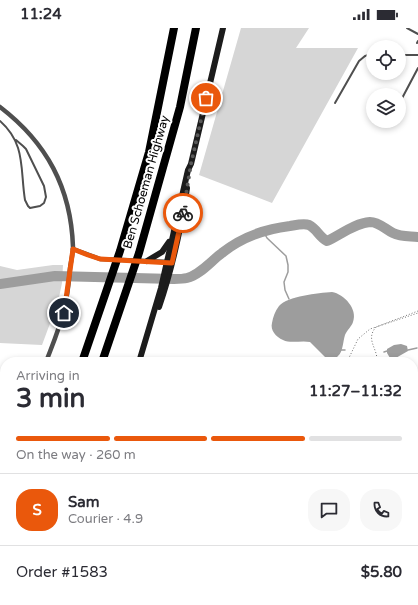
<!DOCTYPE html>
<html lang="en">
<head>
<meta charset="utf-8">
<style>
  :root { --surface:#fff; --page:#f7f7f7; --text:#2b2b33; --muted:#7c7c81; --line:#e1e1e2; --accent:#ea580c }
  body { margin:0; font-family:"Varela Round",sans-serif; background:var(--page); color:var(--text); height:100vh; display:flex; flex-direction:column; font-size:15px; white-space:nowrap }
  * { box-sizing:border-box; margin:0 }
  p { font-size:13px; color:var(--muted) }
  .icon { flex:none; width:22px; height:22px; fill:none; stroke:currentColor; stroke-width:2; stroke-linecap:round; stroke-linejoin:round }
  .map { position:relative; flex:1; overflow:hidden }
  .drawer { position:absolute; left:0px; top:329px; width:418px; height:248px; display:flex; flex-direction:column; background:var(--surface); border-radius:16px 16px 0 0; box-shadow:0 2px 6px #0003 }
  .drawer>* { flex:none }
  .fabs { position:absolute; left:366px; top:12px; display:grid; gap:8px }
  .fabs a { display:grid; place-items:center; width:40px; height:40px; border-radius:50%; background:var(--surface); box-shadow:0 2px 6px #0003; font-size:20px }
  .pin { position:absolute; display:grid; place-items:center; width:34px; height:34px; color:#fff; margin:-17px; border:2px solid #fff; border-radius:50%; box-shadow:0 1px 4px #0007 }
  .courier { position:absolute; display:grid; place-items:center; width:40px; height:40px; margin:-20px; border:3px solid #ea580c; border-radius:50%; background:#fff; color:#222; box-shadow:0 1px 5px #0007 }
  .summary em { font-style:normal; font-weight:700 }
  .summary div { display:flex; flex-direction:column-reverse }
  .summary { display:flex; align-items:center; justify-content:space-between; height:68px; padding:0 16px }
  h1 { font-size:26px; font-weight:700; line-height:30px }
  .bar { display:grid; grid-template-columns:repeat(4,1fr); gap:6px 4px; align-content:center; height:48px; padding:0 16px }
  .bar i { height:5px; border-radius:3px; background:var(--line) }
  .bar .active { background:var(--accent) }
  .bar p { grid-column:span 4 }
  .line { display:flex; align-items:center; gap:10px; padding:0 16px; border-top:1px solid var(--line) }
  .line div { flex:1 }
  .round { display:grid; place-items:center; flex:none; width:42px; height:42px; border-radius:16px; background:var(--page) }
  .status { display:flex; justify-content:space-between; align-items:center; height:28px; padding:0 20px; background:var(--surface); direction:ltr }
  .status svg { height:11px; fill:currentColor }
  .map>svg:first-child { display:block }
  .park { fill:#d6d6d6 }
  .water { fill:#9d9d9d }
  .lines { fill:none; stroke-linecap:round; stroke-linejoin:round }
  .stream { stroke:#9d9d9d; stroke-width:1.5 }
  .river { stroke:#9d9d9d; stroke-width:10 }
  .path { stroke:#717171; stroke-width:1; stroke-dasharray:1 2; stroke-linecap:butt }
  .service { stroke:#4f4f4f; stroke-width:2 }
  .minor { stroke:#4f4f4f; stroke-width:4.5 }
  .secondary { stroke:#1c1c1c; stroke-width:6 }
  .motorway { stroke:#000; stroke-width:8 }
  .done { stroke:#595959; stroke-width:4; stroke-dasharray:0 7.2 }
  .route { stroke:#ea580c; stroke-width:5 }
  .labels { text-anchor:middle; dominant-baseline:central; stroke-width:4; stroke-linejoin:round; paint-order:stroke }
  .street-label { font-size:12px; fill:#000; stroke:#fff }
</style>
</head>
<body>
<div class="status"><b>11:24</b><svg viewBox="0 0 49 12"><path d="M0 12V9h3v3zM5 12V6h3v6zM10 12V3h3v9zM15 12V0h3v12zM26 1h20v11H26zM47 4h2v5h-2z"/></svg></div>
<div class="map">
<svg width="418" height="577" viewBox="0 0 418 577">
  <rect width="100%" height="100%" fill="#fff"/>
  <g class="park">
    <path d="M241,0H309L296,20H358L272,175L199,147Z"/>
    <path d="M53,237H63L62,255L58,274L42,317L0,315V238L17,242Z"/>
  </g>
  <g class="water">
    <path d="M332,264C344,266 358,281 353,294C352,298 347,302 345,307C343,313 343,324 338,328C335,332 330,330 326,330L310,314C301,312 291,316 283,312C276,309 270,302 272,295C273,289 275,283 279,278C288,268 318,265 332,264Z"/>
    <path d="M401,316L407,318L408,323L394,331L390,330L387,325V321L394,317Z"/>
  </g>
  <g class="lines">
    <g class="stream">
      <path d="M263,203L267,210L286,228L288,237V244L284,254L285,262L289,271"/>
      <path d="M341,322H345"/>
      <path d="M408,322L417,320"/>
      <path d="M384,324L387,323"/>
    </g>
    <path class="river" d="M0,256L55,248L174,251C178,251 183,251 187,250C200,247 211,233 222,225C242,209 265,201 290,198C296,197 304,195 309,197C317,201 319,209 327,213C340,207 355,195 370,194C379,194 385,201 393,205C401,209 410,208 418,209"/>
    <g class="path">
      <path d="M347,334L358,311L370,301L418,285"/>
      <path d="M377,334C378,320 365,312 376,299L418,283"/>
      <path d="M0,489L5,477"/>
    </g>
    <g class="service">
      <path d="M407,0L418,6"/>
      <path d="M417,15L418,13"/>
      <path d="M399,27H418"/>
      <path d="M335,75L359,33L365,28L373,26"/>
      <path d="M399,76L418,40"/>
      <path d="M0,93C26,116 20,141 25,172L28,178L30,180L40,178L44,175L46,169L44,158L26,121L23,118L16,112"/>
      <path d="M413,421L418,411"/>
      <path d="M413,432L418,433"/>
      <path d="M413,537L418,538"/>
    </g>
    <g class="minor">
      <path d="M0,79C47,115 71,160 73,219C73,226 71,233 70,240C69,255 67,271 63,285C59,302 52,318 46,334"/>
      <path d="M73,221L100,231L170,234"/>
      <path d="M413,393L418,397"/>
      <path d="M0,422L5,421"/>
      <path d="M413,565L418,567"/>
      <path d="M106,577V572"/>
      <path d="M198,577L199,572"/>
      <path d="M284,577V572"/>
      <path d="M326,577V572"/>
    </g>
    <g class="secondary">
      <path d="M147,233L162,224L169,214"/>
      <path d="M159,279C172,241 181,200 187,160"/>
      <path d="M139,334L161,260L188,142L191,136L223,0"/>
      <path d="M147,572V577"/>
      <path d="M152,572V577"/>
    </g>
    <g class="motorway">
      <path d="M82,334L120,223L149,124L174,0"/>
      <path d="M102,334L139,225L180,79L196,0"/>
      <path d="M0,563L5,550"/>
      <path d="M15,577L17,572"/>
    </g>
  </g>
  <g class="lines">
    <path class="done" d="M183,185L191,136L206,70"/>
    <path class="route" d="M64,285L73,221L88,227L100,231L172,235L183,185"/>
  </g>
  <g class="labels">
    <g class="street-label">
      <text transform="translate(146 154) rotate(-74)">Ben Schoeman Highway</text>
    </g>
  </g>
</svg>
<div class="fabs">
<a><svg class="icon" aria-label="locate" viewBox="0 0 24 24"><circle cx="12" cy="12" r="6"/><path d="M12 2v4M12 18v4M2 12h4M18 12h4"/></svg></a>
<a><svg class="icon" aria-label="layers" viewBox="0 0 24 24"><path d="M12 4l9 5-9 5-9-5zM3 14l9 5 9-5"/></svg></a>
</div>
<div class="pin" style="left:206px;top:70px;background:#ea580c"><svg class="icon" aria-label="bag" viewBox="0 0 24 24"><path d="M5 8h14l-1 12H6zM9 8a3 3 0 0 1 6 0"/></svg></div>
<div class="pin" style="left:64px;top:285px;background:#1f2937"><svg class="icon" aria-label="home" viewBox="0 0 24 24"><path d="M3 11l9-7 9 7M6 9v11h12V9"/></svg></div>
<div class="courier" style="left:183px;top:185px"><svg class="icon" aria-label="bike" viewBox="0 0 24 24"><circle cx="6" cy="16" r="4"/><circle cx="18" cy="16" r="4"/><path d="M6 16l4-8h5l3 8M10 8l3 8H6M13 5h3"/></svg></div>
<section class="drawer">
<div class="summary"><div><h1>3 min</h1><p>Arriving in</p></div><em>11:27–11:32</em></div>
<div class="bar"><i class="active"></i><i class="active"></i><i class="active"></i><i></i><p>On the way · 260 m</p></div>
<div class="line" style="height:72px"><b class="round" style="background:var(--accent);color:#fff">S</b><div><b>Sam</b><p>Courier · 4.9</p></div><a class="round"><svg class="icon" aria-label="chat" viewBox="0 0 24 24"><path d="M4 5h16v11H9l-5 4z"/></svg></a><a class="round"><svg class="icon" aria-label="phone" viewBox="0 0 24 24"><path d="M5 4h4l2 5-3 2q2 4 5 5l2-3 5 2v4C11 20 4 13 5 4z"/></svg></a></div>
<div class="line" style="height:52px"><div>Order #1583</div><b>$5.80</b></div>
</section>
</div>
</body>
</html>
